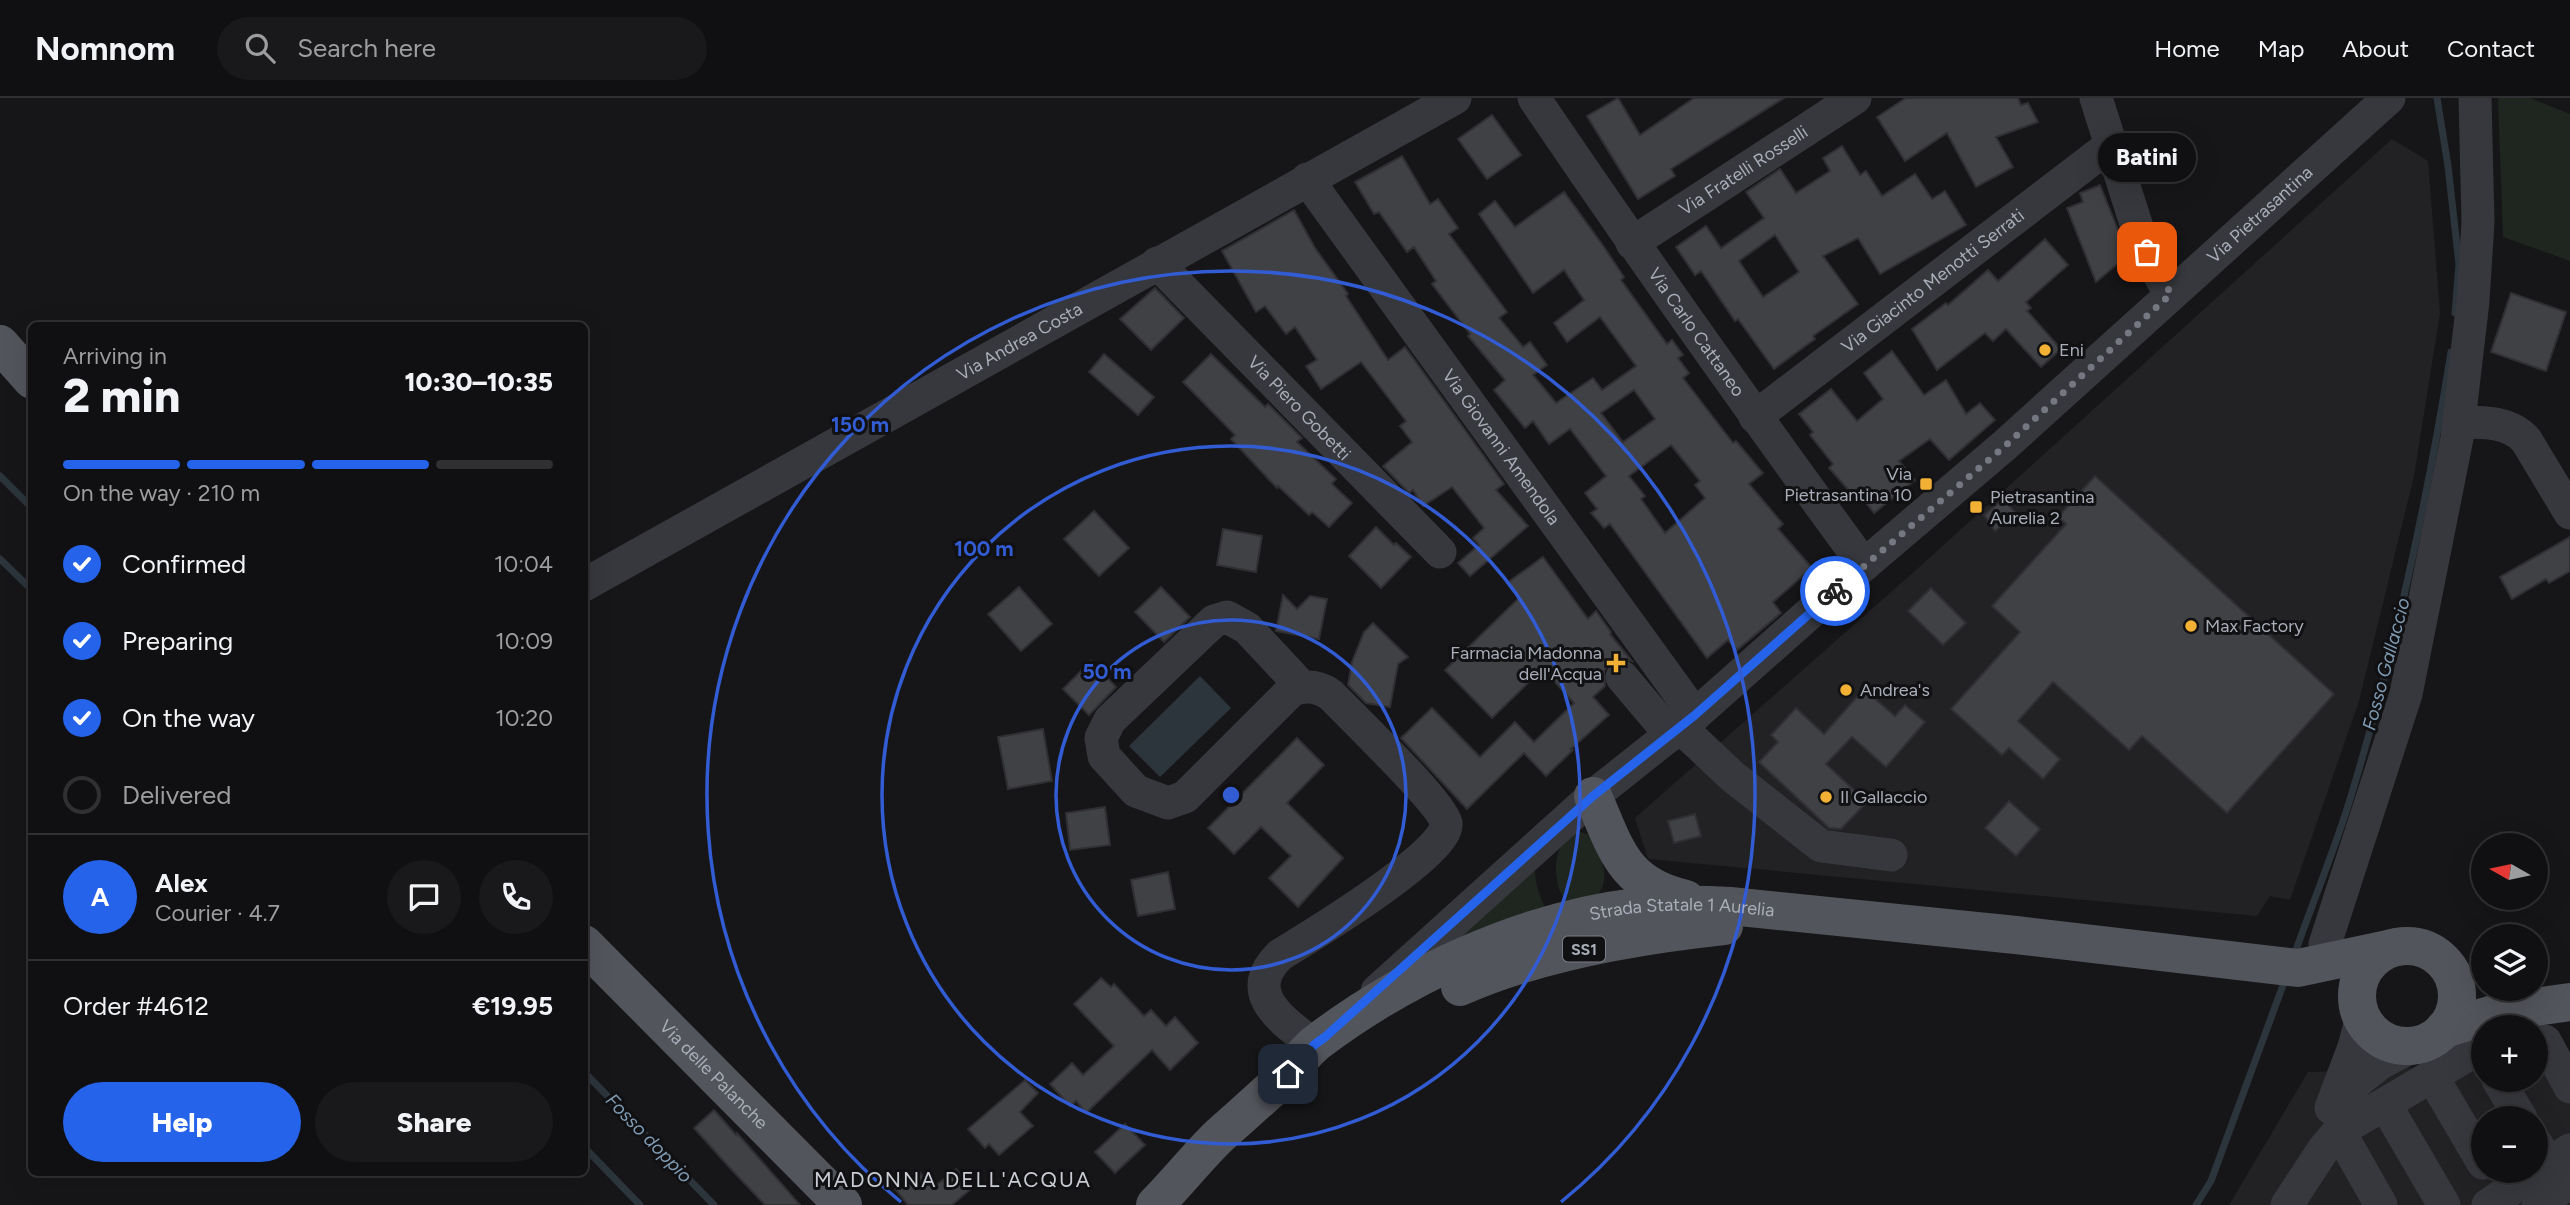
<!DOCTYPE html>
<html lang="en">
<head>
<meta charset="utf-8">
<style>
  :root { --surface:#101012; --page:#19191b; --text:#f1f3f6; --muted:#9c9d9f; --line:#303032; --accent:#2563eb }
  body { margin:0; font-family:Figtree,sans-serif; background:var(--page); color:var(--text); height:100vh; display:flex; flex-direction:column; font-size:26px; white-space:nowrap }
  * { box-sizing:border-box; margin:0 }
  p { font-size:23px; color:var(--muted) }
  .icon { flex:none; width:38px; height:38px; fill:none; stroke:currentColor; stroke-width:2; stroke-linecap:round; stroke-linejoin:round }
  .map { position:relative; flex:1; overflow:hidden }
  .side { position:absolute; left:28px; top:224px; width:560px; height:854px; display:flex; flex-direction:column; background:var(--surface); border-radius:10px; box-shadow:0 7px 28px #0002,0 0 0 2px var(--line) }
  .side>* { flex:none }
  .needle { width:46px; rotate:279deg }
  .tools { position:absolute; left:2471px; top:735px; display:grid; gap:14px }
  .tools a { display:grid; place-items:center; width:77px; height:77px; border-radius:50%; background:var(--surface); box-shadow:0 7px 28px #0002,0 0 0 2px var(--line); font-size:35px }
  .pin { position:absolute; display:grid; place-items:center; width:60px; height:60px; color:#fff; margin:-30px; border-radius:14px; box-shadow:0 4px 10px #0006 }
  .courier { position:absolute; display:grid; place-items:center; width:70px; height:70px; margin:-35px; border:5px solid #2563eb; border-radius:50%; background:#fff; color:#222; box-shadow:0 2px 9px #0007 }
  .bubble { position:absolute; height:49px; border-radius:24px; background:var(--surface); box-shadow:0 7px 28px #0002,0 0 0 2px var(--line); font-size:23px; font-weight:800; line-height:49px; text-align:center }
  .summary em { font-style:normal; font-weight:800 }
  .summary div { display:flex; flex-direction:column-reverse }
  .summary { display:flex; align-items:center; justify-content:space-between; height:119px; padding:0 35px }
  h1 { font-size:46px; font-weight:800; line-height:52px }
  .bar { display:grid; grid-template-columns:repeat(4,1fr); gap:10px 7px; align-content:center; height:84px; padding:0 35px }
  .bar i { height:9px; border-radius:5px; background:var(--line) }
  .bar .active { background:var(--accent) }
  .bar p { grid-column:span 4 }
  .line { display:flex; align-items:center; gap:18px; padding:0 35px; border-top:2px solid var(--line) }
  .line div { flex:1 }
  .round { display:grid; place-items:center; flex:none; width:74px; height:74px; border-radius:37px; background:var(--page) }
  ol { padding:0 35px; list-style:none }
  li { display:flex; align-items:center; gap:21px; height:77px }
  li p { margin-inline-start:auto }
  li .icon { padding:7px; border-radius:50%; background:var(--accent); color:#fff; stroke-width:4 }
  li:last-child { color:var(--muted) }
  li i { width:38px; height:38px; border:4px solid var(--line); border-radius:50% }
  .cta { display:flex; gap:14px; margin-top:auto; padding:14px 35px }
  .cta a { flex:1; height:80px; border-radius:42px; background:var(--accent); color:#fff; font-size:28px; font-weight:800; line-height:80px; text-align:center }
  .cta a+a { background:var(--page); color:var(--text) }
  header { display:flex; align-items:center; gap:42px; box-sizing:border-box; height:98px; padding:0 35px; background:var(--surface); border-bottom:2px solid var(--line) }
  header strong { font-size:33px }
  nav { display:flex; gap:38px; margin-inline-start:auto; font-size:24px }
  .search { width:490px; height:63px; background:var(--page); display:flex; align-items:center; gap:18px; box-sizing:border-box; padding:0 24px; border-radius:38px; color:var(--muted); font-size:26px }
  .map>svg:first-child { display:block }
  .built { fill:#222225; fill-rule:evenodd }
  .green { fill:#1e261f }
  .water { fill:#2c353c }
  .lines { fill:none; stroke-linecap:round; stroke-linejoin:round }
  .stream { stroke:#2c353c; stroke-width:7 }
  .building { fill:#404145; stroke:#303034; stroke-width:2; fill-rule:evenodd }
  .minor { stroke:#37383d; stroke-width:33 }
  .major { stroke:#53555c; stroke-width:38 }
  .done { stroke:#757880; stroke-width:7; stroke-dasharray:0 12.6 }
  .route { stroke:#2563eb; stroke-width:9 }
  .ring { fill:none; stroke:#325cd3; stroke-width:3.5 }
  .poi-dot { fill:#f2b134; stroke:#111113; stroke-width:2.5 }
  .labels { text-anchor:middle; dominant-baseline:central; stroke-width:6; stroke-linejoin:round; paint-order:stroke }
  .shield { fill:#111113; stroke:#7b7e86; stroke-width:2 }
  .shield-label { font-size:16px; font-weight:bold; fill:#a8adb8 }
  .street-label { font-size:18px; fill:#a8adb8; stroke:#111113 }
  .poi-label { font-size:18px; fill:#a8adb8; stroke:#111113; text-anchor:start }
  .water-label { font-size:19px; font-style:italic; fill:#7f9bb3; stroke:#111113 }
  .quarter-label { font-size:21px; letter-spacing:2px; fill:#c9ccd4; stroke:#111113 }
  .centre { fill:#325cd3; stroke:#111113; stroke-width:3.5 }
  .ring-label { font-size:21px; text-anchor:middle; font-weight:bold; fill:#325cd3; stroke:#111113; stroke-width:6; stroke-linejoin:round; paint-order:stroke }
</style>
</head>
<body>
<header>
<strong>Nomnom</strong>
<div class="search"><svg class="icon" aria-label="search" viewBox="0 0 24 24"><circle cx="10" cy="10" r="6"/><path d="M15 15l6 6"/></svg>Search here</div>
<nav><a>Home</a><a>Map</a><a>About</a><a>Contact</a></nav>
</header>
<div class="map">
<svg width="2570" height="1107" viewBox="0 0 2570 1107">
  <rect width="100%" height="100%" fill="#161618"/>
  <g class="built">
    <path d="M2392,41L2428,63L2440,215L2414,378L2359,603L2290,802L2270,798L2257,818L1648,761L1635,720L1916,472Z"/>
    <path d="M2536,960L2570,962V1107H2229L2308,974L2390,972L2483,961V982H2536ZM2483,1020H2536V1073H2483Z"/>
  </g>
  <g class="green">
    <path d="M2498,0H2530L2570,16V163L2503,139Z"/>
    <path d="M1577,733L1590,737C1600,757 1614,781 1595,800L1566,803C1554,790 1552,757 1564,744C1567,739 1573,736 1577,733Z"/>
    <path d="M1535,760C1534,780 1537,794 1546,811L1425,865Z"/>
  </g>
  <path class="water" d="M1200,578L1231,610L1160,679L1129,648Z"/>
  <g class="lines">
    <g class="stream">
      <path d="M2437,0L2448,68L2459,166L2455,215"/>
      <path d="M0,378L32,410"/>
      <path d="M0,461L32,492"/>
      <path d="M2294,858C2312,805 2335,752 2351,698C2395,553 2427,404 2451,254"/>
      <path d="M584,974L714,1107"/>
      <path d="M584,1049L640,1107"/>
      <path d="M2196,1107L2211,1083L2286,879"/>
    </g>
  </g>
  <g class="building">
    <path d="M1618,0L1640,37L1694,0H1784L1671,71L1675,78L1638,101L1587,18Z"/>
    <path d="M1906,0H2018L2021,7L2028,5L2038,24L1996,39L2013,69L1976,89L1947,35L1905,63L1877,19Z"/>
    <path d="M1492,17L1521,57L1487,81L1458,41Z"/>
    <path d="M1842,48L1860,77L1866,73L1882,98L1915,76L1932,101L1945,93L1966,127L1880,176L1858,140L1823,158L1858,206L1813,238L1815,241L1774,271L1738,221L1735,223L1701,173L1695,177L1676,149L1706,128L1721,150L1764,120L1746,94L1780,71L1796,95L1830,73L1823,60ZM1775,137L1799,174L1763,199L1739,163Z"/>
    <path d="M1402,58L1430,106L1438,101L1458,130L1449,136L1507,214L1499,220L1523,249L1530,244L1547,267L1533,277L1556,305L1593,280L1602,292L1636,268L1600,219L1567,244L1554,225L1584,202L1564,172L1533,195L1479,116L1495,103L1515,129L1564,94L1602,146L1624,179L1621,182L1667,246L1672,242L1683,257L1678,260L1689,275L1683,280L1733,345L1736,343L1763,375L1749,386L1783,426L1778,431L1812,470L1773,504L1781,515L1737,552L1728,542L1707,560L1610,426L1604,430L1591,415L1597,411L1585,395L1606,378L1570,331L1549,346L1533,323L1525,330L1494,292L1505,282L1468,238L1470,236L1432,186L1436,183L1414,149L1407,154L1379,114L1374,116L1355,84ZM1634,292L1655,321L1623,344L1601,315ZM1671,347L1700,383L1695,387L1705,400L1665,435L1641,401L1645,398L1629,378Z"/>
    <path d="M2100,87L2128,157L2096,184L2067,110L2083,104L2080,95Z"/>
    <path d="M1294,112L1315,150L1348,196L1346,198L1388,262L1405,249L1504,386L1496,392L1528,428L1470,478L1458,465L1479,447L1473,440L1484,430L1452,389L1423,408L1413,392L1409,395L1383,368L1412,344L1400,328L1406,323L1361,264L1321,291L1306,268L1317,262L1295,229L1286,236L1265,208L1256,214L1222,153Z"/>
    <path d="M2045,141L2068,167L2026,204L2031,210L2027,213L2061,251L2041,269L2006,231L1993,243L1985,235L1937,272L1912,231L1946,205L1948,207L1988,172L1998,183Z"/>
    <path d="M1155,190L1184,220L1151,252L1120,221Z"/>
    <path d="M2511,195L2566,214L2546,273L2491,254Z"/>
    <path d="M1892,253L1924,297L1946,282L1966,316L1980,305L1995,322L1949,362L1930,341L1899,363L1915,382L1874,415L1856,392L1852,396L1829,370L1833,366L1810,337L1813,334L1799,316L1831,291L1857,323L1883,301L1864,275Z"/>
    <path d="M1104,256L1154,299L1138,317L1089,274Z"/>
    <path d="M1211,256L1265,309L1268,306L1302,340L1297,344L1336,381L1332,386L1352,405L1329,429L1312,414L1309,417L1278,388L1277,390L1231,341L1235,337L1183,284Z"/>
    <path d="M2095,378L2334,596L2227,715L2142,638L2129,652L2053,584L2018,623L2060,661L2043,681L2009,650L2002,657L1951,611L2020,534L1992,508L2066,426L2058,419Z"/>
    <path d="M2003,401L2016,415L1995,433L1984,417Z"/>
    <path d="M1094,413L1129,450L1099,478L1064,441Z"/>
    <path d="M1376,429L1394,447L1396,445L1411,459L1381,490L1349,458Z"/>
    <path d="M1223,431L1262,438L1256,474L1217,467Z"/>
    <path d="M2570,439V473L2549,485L2546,481L2512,501L2500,479Z"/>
    <path d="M1543,459L1588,521L1596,513L1611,534L1610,536L1632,563L1619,560L1609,565L1604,573L1605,588L1593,599L1609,617L1571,651L1573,652L1546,678L1524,655L1467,711L1401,640L1432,610L1480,659L1515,624L1534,644L1574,605L1545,573L1534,584L1531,582L1492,620L1445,572L1519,500L1507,485Z"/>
    <path d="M1019,489L1052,526L1021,553L988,516Z"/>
    <path d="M1161,489L1190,519L1164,544L1135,514Z"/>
    <path d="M1931,490L1966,525L1943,547L1908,513Z"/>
    <path d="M1283,497L1297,511L1310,498L1327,501L1319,541L1276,533Z"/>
    <path d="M1373,525L1408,559L1398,566L1390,609L1366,605L1348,587L1352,564L1364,534Z"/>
    <path d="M1091,563L1116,589L1089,617L1063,591Z"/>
    <path d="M1864,591L1895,618L1905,607L1925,624L1886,669L1852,639L1826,666L1867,704L1841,731L1829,730L1759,664L1778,644L1771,637L1796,610L1824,636Z"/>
    <path d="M1043,631L1052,683L1008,691L998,639Z"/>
    <path d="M1297,640L1324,667L1287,705L1343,760L1298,809L1269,780L1291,758L1261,729L1234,756L1208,730Z"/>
    <path d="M2009,703L2040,731L2016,758L1985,730Z"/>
    <path d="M1105,709L1110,747L1070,752L1066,715Z"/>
    <path d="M1695,716L1701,738L1674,745L1668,723Z"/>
    <path d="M1168,774L1175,811L1138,818L1131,782Z"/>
    <path d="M1101,880L1111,889L1114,886L1144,918L1151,912L1166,928L1175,919L1198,945L1170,972L1152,952L1086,1015L1076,1003L1070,1008L1050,986L1072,965L1083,977L1114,948L1074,906Z"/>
    <path d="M1025,982L1038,995L1020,1014L1033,1028L999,1057L989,1046L985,1050L968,1031Z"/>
    <path d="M714,1012L736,1037L737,1035L800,1107H765L729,1069L694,1030Z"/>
    <path d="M1125,1026L1145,1047L1115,1075L1095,1054Z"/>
    <path d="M956,1071L972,1090L952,1107H908L895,1091L918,1072L933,1090Z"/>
  </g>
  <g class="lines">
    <g class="minor">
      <path id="s1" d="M1534,0C1641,158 1751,313 1864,467"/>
      <path d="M2096,0L2137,129L2147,154L2170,196"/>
      <path id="s2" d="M1307,81L1695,617"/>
      <path id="s3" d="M1632,145L1855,0"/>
      <path id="s4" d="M1157,165L1440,454"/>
      <path id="s5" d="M1755,319L2112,46"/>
      <path d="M2459,324C2482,324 2509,323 2526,342L2570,415"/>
      <path id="s6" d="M584,487L1455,0"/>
      <path d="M1622,579L1671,637"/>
      <path d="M1302,589L1247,530L1227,519L1214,523L1110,622L1101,640L1104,658L1136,693L1168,705L1185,699L1292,592C1307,587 1319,588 1331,597C1350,617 1442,705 1446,725C1451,754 1306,841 1280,857C1240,896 1284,923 1314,947"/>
      <path d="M1680,629L1732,678L1821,748L1891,757"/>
      <path d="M2325,846L2406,596L2457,340L2473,203L2478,124L2475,0"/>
      <path id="s7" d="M1377,893L1593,698L1695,617L1864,467L2005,347L2389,0"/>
      <path d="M2362,919L2354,949L2331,1010L2360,981L2382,964L2415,947"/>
      <path d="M2545,943L2570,989"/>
      <path d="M2432,978L2483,1065"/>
      <path d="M2498,982L2521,1020"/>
      <path d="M2385,1006L2444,1107"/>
      <path d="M2339,1033L2381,1107"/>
      <path d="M2536,1045L2562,1089"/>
      <path d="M2287,1107L2323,1052L2339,1033L2483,948"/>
      <path d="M2488,1107L2570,1052"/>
      <path d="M2538,1107L2570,1084"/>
    </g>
    <g class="major">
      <path d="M0,246L32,282"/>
      <path d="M1593,698C1616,751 1623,787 1686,801"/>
      <path id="s8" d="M584,846L843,1107"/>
      <circle cx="2407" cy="898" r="50"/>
      <path d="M1460,889C1539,854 1639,837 1724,828"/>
      <path d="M2444,931L2500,914L2570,904"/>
      <path id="s9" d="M1155,1107C1178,1084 1197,1059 1220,1037C1242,1017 1266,997 1287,976C1297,966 1305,954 1316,945C1404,878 1524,822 1635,809C1667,806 1698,806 1730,808L2016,837L2298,870L2397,849"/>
    </g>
  </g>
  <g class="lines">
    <path class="done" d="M1835,493L2005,348L2171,196L2147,154"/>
    <path class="route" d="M1288,976L1314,947L1325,939L1593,698L1695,617L1835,493"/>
  </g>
  <g class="ring">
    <circle cx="1231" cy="697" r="175"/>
    <circle cx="1231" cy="697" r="349"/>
    <path d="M901 1104A524 524 0 1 1 1561 1104"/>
  </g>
  <g class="poi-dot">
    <circle cx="2045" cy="252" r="7"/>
    <rect x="1919" y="379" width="14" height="14" rx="3.5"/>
    <rect x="1969" y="402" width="14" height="14" rx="3.5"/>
    <circle cx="2191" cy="528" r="7"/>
    <path d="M1612.5 554.5h7v7h7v7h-7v7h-7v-7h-7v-7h7z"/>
    <circle cx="1846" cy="592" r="7"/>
    <circle cx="1826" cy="699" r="7"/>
  </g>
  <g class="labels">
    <rect class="shield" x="1563" y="838.5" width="42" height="25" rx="5"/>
    <g class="shield-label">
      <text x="1584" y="851">SS1</text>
    </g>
    <g class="street-label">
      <text stroke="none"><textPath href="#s3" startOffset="133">Via Fratelli Rosselli</textPath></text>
      <text stroke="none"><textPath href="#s7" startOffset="1176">Via Pietrasantina</textPath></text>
      <text stroke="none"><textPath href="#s5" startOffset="224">Via Giacinto Menotti Serrati</textPath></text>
      <text stroke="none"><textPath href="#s1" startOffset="285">Via Carlo Cattaneo</textPath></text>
      <text stroke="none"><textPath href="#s6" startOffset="499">Via Andrea Costa</textPath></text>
      <text stroke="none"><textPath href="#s4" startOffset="203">Via Piero Gobetti</textPath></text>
      <text stroke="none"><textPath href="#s2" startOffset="331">Via Giovanni Amendola</textPath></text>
      <text stroke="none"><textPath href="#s9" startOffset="626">Strada Statale 1 Aurelia</textPath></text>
      <text stroke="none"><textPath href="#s8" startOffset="184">Via delle Palanche</textPath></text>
    </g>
    <g class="poi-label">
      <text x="2059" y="252">Eni</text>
      <text x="1912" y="376" text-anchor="end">Via<tspan x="1912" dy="21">Pietrasantina 10</tspan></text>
      <text x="1990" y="399">Pietrasantina<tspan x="1990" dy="21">Aurelia 2</tspan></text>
      <text x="2205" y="528">Max Factory</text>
      <text x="1602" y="555" text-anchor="end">Farmacia Madonna<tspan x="1602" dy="21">dell'Acqua</tspan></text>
      <text x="1860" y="592">Andrea's</text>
      <text x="1840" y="699">Il Gallaccio</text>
    </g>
    <g class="water-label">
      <text transform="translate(2386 566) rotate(-75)">Fosso Gallaccio</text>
      <text transform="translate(649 1040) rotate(46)">Fosso doppio</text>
    </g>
    <g class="quarter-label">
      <text x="953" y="1081">MADONNA DELL'ACQUA</text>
    </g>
  </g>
  <circle cx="1231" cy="697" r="10" class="centre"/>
  <g class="ring-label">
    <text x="860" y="334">150 m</text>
    <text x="984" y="458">100 m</text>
    <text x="1107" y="581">50 m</text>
  </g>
</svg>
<div class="tools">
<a><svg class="needle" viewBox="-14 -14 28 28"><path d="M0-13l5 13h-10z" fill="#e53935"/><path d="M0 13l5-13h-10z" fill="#9c9d9f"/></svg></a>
<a><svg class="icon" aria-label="layers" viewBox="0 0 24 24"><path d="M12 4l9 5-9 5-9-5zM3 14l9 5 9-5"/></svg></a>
<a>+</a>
<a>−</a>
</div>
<div class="pin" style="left:2147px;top:154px;background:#ea580c"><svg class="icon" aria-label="bag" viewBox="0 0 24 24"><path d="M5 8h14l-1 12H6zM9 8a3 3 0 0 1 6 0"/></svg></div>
<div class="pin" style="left:1288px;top:976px;background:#1f2937"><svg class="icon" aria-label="home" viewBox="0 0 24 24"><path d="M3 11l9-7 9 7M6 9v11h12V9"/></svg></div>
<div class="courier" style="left:1835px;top:493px"><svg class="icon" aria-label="bike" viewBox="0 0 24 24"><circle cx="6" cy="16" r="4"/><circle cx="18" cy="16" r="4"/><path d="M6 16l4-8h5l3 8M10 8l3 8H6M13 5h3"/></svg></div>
<div class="bubble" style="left:2098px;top:35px;width:98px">Batini</div>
<section class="side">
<div class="summary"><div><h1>2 min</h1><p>Arriving in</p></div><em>10:30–10:35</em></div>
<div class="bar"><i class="active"></i><i class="active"></i><i class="active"></i><i></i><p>On the way · 210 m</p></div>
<ol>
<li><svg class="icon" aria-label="check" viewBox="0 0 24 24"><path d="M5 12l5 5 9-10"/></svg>Confirmed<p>10:04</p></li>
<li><svg class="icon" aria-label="check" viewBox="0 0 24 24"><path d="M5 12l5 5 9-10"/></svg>Preparing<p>10:09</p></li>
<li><svg class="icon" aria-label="check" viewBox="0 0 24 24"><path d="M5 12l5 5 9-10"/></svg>On the way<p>10:20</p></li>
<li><i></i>Delivered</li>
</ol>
<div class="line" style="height:126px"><b class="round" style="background:var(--accent);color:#fff">A</b><div><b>Alex</b><p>Courier · 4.7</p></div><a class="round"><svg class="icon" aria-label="chat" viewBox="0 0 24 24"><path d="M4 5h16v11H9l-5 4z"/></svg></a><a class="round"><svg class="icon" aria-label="phone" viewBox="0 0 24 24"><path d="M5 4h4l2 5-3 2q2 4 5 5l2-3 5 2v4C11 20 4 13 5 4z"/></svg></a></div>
<div class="line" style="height:91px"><div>Order #4612</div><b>€19.95</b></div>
<div class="cta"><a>Help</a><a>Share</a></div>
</section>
</div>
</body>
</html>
